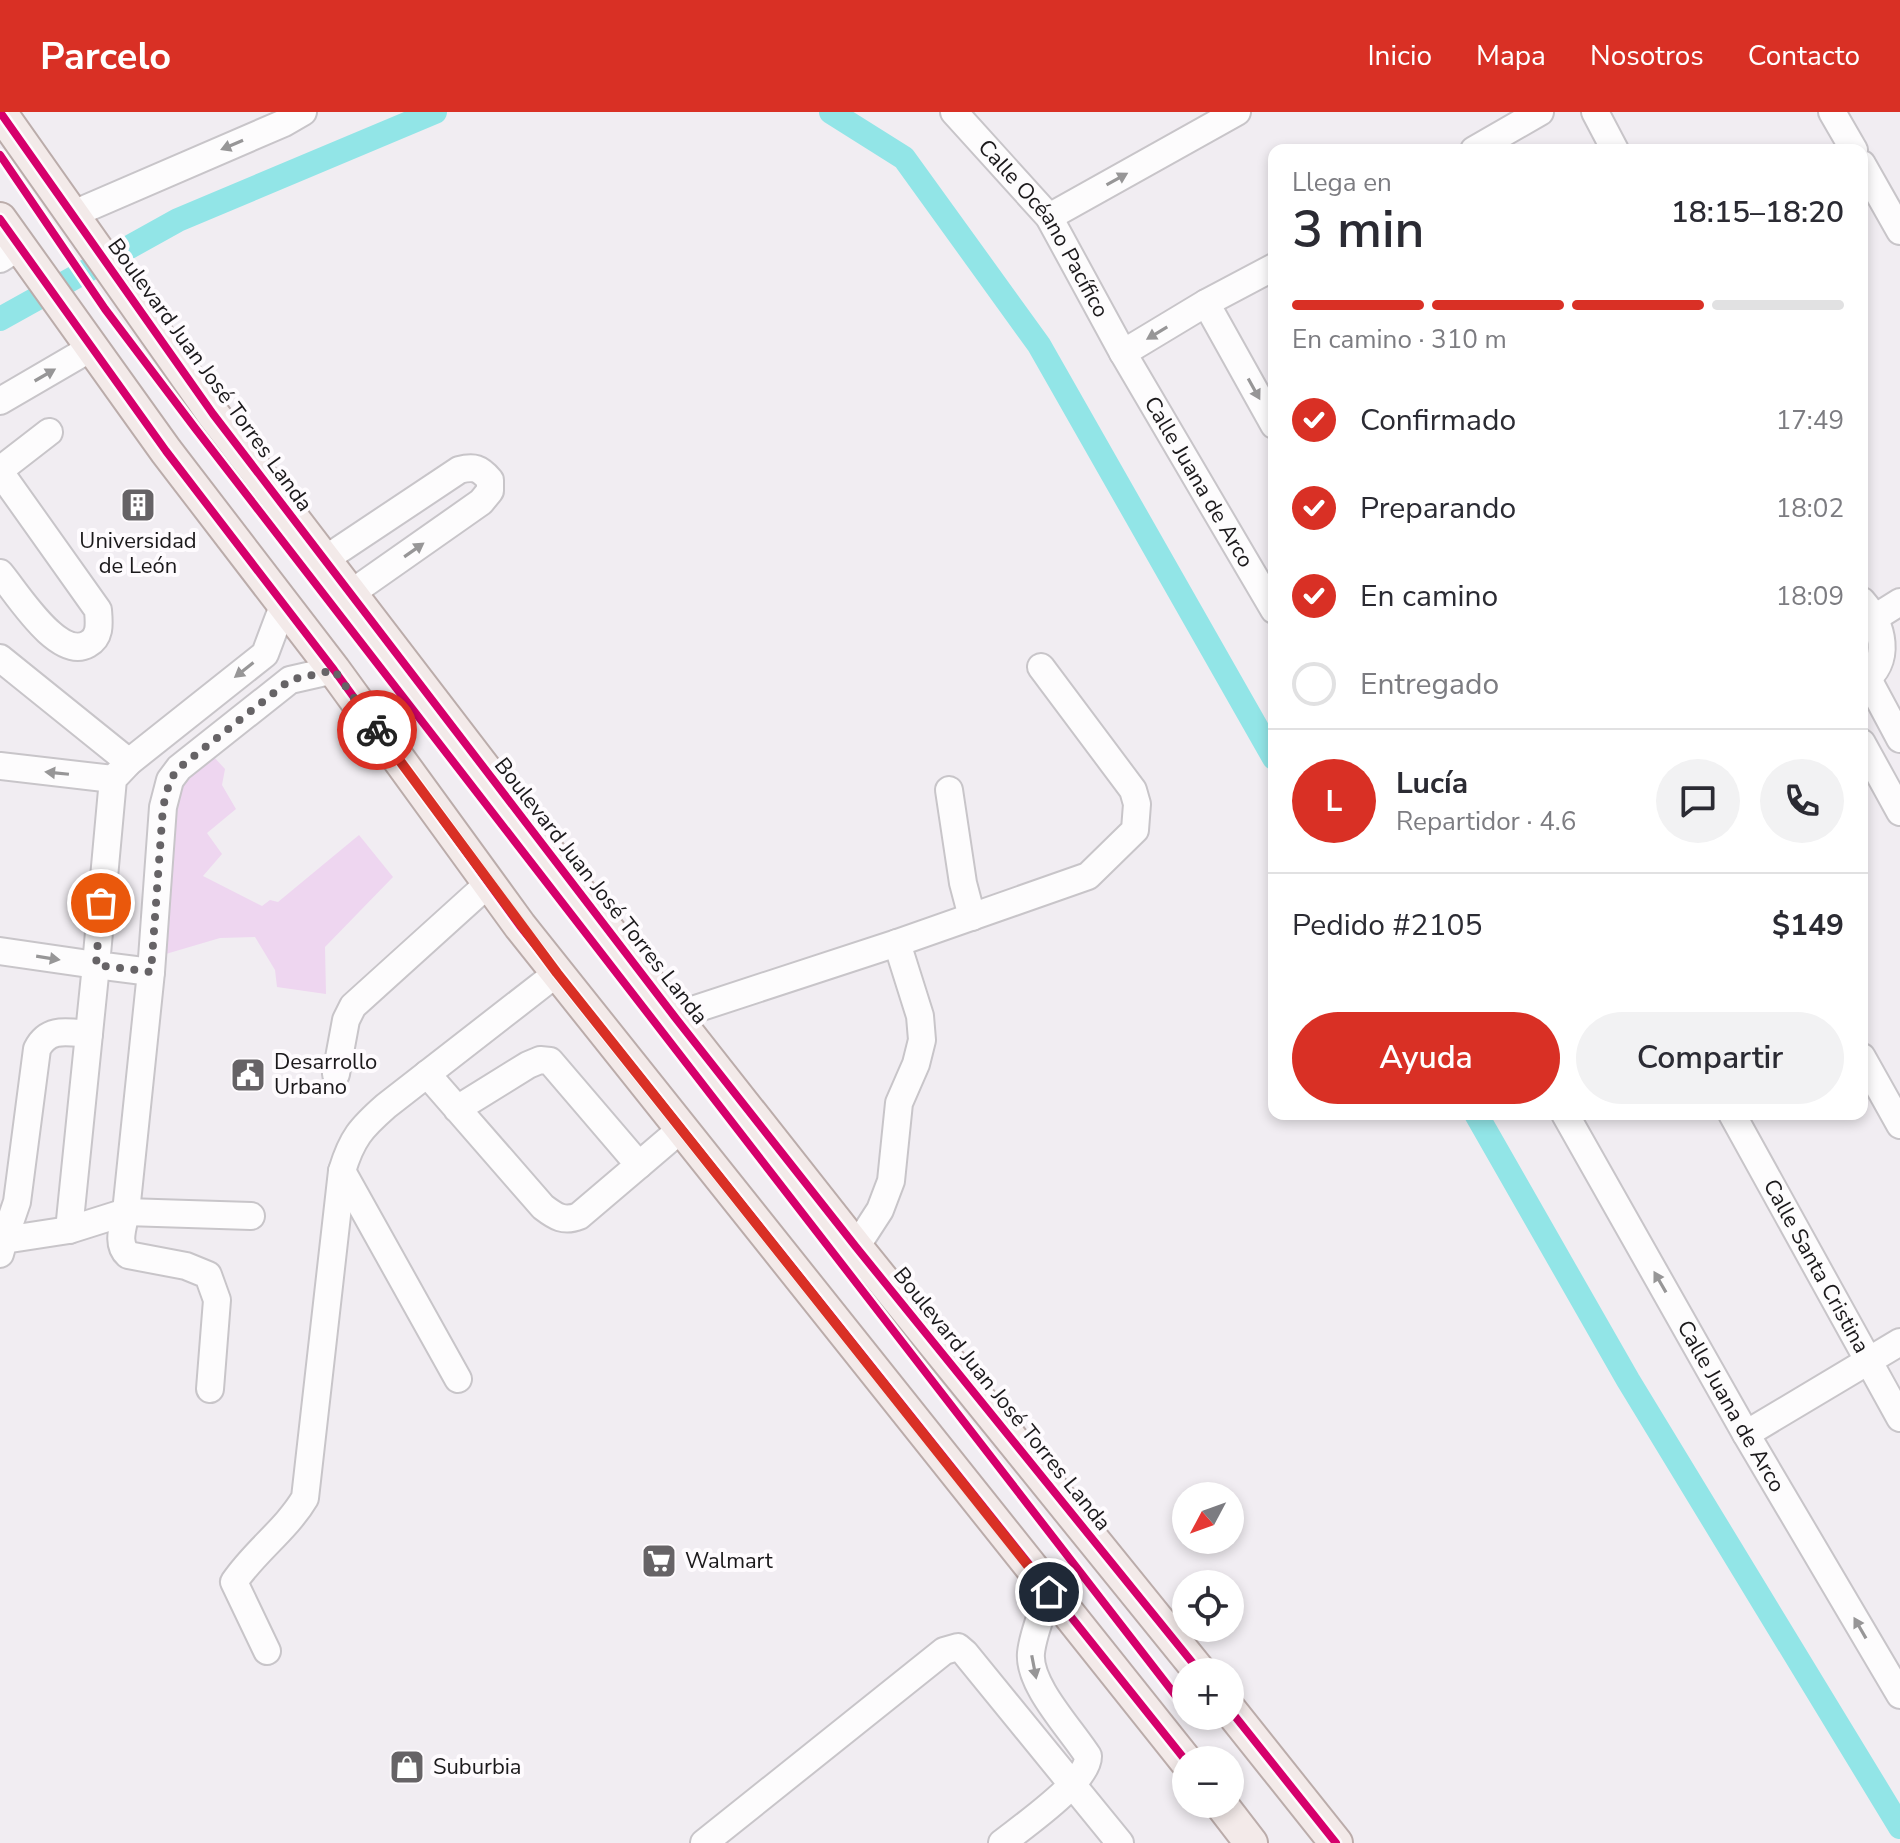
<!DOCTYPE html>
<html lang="es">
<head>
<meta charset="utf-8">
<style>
  :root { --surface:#fff; --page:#f2f2f3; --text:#2b2b33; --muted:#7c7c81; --line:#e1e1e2; --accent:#d93025 }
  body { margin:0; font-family:"Nunito Sans",sans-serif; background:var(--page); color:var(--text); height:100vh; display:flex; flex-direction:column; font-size:30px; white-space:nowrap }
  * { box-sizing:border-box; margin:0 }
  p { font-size:26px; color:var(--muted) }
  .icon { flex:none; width:44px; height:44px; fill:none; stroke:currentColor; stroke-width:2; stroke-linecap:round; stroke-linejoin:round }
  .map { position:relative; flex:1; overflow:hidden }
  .sheet { position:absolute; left:1268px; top:32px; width:600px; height:976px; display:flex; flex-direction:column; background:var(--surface); border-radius:16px; box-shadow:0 4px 12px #0003 }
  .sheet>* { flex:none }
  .needle { width:52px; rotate:229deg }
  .fabs { position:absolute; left:1172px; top:1370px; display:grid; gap:16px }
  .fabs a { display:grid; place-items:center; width:72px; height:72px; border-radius:50%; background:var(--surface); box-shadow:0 4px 12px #0003; font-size:40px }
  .pin { position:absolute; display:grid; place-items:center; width:68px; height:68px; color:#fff; margin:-34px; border:4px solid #fff; border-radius:50%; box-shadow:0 2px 8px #0007 }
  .courier { position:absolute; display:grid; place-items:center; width:80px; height:80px; margin:-40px; border:6px solid #d93025; border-radius:50%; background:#fff; color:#222; box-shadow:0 2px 10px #0007 }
  .headline em { font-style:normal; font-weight:600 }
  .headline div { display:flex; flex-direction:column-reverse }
  .headline { display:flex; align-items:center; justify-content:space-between; height:136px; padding:0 24px }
  h1 { font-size:52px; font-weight:600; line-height:60px }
  .bar { display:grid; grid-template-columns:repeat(4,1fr); gap:12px 8px; align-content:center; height:96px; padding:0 24px }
  .bar i { height:10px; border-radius:6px; background:var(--line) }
  .bar .current { background:var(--accent) }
  .bar p { grid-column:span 4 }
  .line { display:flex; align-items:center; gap:20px; padding:0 24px; border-top:2px solid var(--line) }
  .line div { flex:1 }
  .round { display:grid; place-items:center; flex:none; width:84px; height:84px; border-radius:42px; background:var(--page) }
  ol { padding:0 24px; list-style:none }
  li { display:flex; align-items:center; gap:24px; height:88px }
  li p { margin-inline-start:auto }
  li .icon { padding:8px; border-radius:50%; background:var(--accent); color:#fff; stroke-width:4 }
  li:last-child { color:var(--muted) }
  li i { width:44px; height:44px; border:4px solid var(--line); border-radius:50% }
  .button { display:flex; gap:16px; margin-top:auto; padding:16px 24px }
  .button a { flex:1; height:92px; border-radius:48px; background:var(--accent); color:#fff; font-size:32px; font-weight:600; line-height:92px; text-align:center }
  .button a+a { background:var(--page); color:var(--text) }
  header { display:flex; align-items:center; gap:48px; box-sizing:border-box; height:112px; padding:0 40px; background:var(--accent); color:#fff }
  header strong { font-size:38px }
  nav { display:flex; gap:44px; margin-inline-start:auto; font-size:28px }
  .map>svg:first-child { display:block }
  .green { fill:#eed6f0 }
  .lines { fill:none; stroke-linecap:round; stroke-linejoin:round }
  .canal { stroke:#92e5e7; stroke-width:24 }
  .minor-casing { stroke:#c8c5c9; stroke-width:30 }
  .major-casing { stroke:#bbacaa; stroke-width:36 }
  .minor { stroke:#fdfcfd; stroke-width:26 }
  .major { stroke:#f3eae9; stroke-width:32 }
  .cycleway-casing { stroke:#fefbfe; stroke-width:13 }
  .cycleway { stroke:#d6006c; stroke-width:8 }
  .oneway { fill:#979697 }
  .done { stroke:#666366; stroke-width:8; stroke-dasharray:0 14.4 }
  .route { stroke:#d93025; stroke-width:10 }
  .labels { text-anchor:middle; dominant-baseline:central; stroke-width:8; stroke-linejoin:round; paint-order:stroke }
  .street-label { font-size:22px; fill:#1b191b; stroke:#fefbfe }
  .poi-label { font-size:22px; fill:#1b191b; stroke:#fefbfe; text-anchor:start }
</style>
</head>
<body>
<header>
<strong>Parcelo</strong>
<nav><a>Inicio</a><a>Mapa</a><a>Nosotros</a><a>Contacto</a></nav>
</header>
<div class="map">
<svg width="1900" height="1731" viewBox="0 0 1900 1731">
  <rect width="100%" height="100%" fill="#f1edf2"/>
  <path class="green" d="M213,644L225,657L222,673L236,697L207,721L222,742L203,764L262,794L270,788L278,790L359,723L393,765L325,835L326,882L277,875L275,858L255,825L220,826L159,844L177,702L167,681Z"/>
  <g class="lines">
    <g class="canal">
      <path d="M831,0L904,46L1039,233L1274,646"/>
      <path d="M0,207L178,108L435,0"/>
      <path d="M1476,1002L1628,1268L1900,1715"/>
    </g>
    <defs>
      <g id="minor">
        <path id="s1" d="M954,0L1049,105L1123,241L1274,498"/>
        <path d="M1595,0L1615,38"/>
        <path d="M1832,0L1854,38"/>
        <path d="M1474,38L1540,0"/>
        <path d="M1862,52L1900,119"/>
        <path d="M71,103L284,11L303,0"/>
        <path d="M1049,105L1237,0"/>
        <path d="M0,147L19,135"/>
        <path d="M1206,191L1274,313"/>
        <path d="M1123,241L1206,191L1274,155"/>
        <path d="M0,289L91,236"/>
        <path d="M0,358L49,320"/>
        <path d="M0,360L98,498C99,511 101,525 88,532C58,549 17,481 0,461"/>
        <path d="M324,448L459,358C474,354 480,356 490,368V379L481,390L350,482"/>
        <path d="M1862,489C1883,513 1893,549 1862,571"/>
        <path d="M283,494L265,542L129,650L113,667L96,853L151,860L163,695L170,668L179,656L290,568L334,558"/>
        <path d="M1876,505L1900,490"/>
        <path d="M0,546L129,650"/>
        <path d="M1868,567L1900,627"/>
        <path d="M1862,631L1900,700"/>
        <path d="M0,654L113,667"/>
        <path d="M949,678L963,771L972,805"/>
        <path d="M0,839L96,853L69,1118"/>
        <path d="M151,860L126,1100C123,1115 116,1132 128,1143L186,1154L208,1163L217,1188L210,1277"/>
        <path d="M674,904L897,831L1088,764L1135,718L1137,692L1133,678L1041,555"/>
        <path d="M1862,945L1900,1013"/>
        <path d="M336,962L346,908L353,894L489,771"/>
        <path d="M427,962L543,1095C556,1105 564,1110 579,1104L639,1053L550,949L540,948L528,953L457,997"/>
        <path id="s2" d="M1565,1002L1746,1322L1900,1583"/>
        <path id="s3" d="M1732,1002L1900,1306"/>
        <path d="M639,1053L680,1018"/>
        <path d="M342,1059L458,1267"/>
        <path d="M0,1128H4L17,1090L37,937C48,915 67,920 89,922"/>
        <path d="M856,1135L880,1098L891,1069L899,991L916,952L922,928L920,904L897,831"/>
        <path d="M0,1142L4,1128L69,1118L126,1100L251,1104"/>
        <path d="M1746,1322L1900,1230"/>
        <path d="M267,1539L234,1470C255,1439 286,1418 305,1386L342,1059C352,1026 361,1016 386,994L557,861"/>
        <path d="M704,1731L944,1539L958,1535L965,1541L1120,1731"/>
        <path d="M1002,1731C1022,1715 1089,1669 1088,1644C1071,1617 1028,1573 1031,1541C1033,1521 1043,1499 1049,1480"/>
      </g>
      <g id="major">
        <path d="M0,0L213,302L674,904L856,1135L1200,1560"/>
        <path d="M0,107L166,339L334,558L520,814L1186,1649"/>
        <path d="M1230,1598L1336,1731"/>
        <path d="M1221,1692L1251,1731"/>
      </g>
    </defs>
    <use href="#minor" class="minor-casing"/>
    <use href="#major" class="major-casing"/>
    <use href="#minor" class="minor"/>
    <use href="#major" class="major"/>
    <defs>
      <g id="cycleway">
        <path d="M0,0L213,302L674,904L856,1135L1200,1560"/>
        <path d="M0,43L105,197L195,316L1186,1597"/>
        <path d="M0,107L166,339L334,558L520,814L1186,1649"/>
        <path d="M1230,1598L1336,1731"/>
      </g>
    </defs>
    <use href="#cycleway" class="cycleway-casing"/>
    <use href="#cycleway" class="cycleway"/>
  </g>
  <defs><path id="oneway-solid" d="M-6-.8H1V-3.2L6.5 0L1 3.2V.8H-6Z" transform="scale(2)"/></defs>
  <g class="oneway">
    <use href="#oneway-solid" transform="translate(232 33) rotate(157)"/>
    <use href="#oneway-solid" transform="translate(1117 67) rotate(-29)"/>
    <use href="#oneway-solid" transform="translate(1157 221) rotate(149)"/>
    <use href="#oneway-solid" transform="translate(45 263) rotate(-30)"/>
    <use href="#oneway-solid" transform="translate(1254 277) rotate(61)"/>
    <use href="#oneway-solid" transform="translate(414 438) rotate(-35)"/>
    <use href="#oneway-solid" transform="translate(244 558) rotate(142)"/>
    <use href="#oneway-solid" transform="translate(57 661) rotate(-174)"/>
    <use href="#oneway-solid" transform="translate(48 846) rotate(9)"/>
    <use href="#oneway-solid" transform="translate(1660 1170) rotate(-120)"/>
    <use href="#oneway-solid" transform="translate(1860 1516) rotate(-120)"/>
    <use href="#oneway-solid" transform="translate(1034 1555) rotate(79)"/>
  </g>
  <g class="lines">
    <path class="done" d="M101,791L96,853L151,860L163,695L170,668L179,656L290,568L334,558L377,618"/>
    <path class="route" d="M377,618L557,861L1049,1480"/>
  </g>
  <defs>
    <symbol id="building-square" viewBox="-11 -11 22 22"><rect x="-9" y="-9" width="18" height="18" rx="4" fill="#666366" stroke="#fefbfe"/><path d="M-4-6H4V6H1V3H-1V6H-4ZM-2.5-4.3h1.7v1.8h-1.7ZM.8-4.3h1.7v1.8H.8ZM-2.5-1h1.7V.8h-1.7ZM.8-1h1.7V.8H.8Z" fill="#fff"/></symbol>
    <symbol id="civic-square" viewBox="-11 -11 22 22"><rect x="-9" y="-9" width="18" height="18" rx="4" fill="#666366" stroke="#fefbfe"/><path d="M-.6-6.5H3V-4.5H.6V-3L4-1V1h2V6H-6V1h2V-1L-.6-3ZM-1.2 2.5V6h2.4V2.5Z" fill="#fff"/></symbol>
    <symbol id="supermarket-square" viewBox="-11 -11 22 22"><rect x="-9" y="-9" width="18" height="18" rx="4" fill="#666366" stroke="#fefbfe"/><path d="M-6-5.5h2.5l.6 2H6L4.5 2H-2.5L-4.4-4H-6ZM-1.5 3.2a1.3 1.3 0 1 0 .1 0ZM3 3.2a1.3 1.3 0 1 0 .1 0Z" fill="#fff"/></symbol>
    <symbol id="shop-square" viewBox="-11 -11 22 22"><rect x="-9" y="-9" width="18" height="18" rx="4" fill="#666366" stroke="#fefbfe"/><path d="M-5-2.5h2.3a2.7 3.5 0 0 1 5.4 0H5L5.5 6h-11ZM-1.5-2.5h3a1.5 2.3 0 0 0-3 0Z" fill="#fff"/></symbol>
  </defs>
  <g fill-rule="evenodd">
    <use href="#building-square" x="118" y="373" width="40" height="40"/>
    <use href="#civic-square" x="228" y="943" width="40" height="40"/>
    <use href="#supermarket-square" x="639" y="1429" width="40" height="40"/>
    <use href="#shop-square" x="387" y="1635" width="40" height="40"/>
  </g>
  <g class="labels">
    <g class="street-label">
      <text stroke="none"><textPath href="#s1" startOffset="148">Calle Océano Pacífico</textPath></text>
      <text transform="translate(210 263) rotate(54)">Boulevard Juan José Torres Landa</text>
      <text stroke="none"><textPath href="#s1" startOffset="446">Calle Juana de Arco</textPath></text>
      <text transform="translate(601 779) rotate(52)">Boulevard Juan José Torres Landa</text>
      <text stroke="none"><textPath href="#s3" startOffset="174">Calle Santa Cristina</textPath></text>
      <text transform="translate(1002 1287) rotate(51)">Boulevard Juan José Torres Landa</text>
      <text stroke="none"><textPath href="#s2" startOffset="336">Calle Juana de Arco</textPath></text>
    </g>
    <g class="poi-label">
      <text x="138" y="429" text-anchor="middle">Universidad<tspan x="138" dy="25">de León</tspan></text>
      <text x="274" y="950">Desarrollo<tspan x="274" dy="25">Urbano</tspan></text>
      <text x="685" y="1449">Walmart</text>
      <text x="433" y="1655">Suburbia</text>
    </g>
  </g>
</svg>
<div class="fabs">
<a><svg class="needle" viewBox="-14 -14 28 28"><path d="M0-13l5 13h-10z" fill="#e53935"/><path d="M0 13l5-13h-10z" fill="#7c7c81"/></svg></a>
<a><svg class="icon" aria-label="locate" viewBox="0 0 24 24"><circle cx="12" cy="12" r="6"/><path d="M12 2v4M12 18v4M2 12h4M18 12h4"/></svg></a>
<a>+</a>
<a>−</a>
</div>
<div class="pin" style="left:101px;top:791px;background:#ea580c"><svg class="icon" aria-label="bag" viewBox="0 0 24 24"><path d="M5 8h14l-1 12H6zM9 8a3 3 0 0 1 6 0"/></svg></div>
<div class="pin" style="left:1049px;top:1480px;background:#1f2937"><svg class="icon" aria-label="home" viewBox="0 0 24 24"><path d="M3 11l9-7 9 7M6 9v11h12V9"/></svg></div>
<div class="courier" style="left:377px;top:618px"><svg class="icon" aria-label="bike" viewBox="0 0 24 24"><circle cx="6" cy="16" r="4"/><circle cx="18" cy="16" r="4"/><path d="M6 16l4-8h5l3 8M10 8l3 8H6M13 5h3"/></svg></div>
<section class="sheet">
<div class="headline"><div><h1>3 min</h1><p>Llega en</p></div><em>18:15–18:20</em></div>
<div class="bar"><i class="current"></i><i class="current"></i><i class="current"></i><i></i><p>En camino · 310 m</p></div>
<ol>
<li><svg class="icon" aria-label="check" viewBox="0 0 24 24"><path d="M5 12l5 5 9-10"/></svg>Confirmado<p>17:49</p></li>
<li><svg class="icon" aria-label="check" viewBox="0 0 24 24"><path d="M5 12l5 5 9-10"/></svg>Preparando<p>18:02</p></li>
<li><svg class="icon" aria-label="check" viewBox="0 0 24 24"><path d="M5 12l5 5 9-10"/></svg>En camino<p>18:09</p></li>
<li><i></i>Entregado</li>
</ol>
<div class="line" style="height:144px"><b class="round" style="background:var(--accent);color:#fff">L</b><div><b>Lucía</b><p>Repartidor · 4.6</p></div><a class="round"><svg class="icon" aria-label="chat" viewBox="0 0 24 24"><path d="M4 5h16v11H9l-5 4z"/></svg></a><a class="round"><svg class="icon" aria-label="phone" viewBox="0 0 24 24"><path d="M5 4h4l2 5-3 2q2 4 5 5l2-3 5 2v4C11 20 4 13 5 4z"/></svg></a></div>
<div class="line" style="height:104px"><div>Pedido #2105</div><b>$149</b></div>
<div class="button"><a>Ayuda</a><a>Compartir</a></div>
</section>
</div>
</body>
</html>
